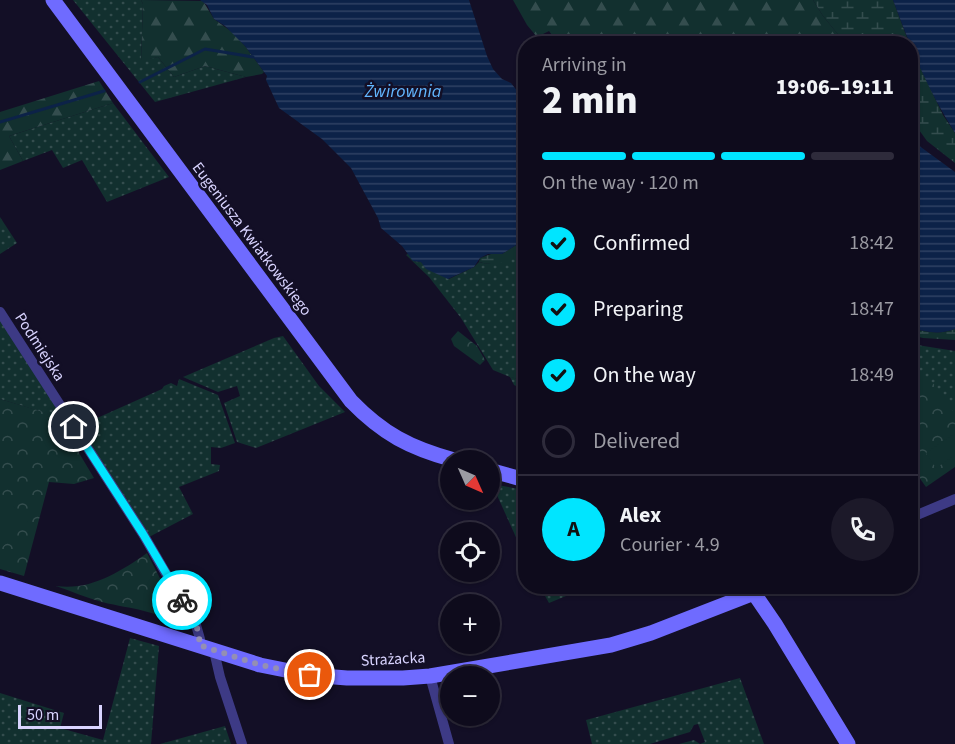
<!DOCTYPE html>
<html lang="en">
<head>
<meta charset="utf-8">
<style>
  :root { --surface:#0e0b1c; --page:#1c1929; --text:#f1f3f6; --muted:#9b9ba3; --line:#2e2b3b; --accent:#00e5ff }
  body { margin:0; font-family:"Source Sans 3",sans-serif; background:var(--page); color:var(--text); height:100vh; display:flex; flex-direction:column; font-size:22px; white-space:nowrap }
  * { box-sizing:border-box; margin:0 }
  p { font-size:20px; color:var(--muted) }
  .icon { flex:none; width:33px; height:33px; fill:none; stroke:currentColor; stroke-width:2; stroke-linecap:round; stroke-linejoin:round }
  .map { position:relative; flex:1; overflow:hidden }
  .side { position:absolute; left:518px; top:36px; width:400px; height:558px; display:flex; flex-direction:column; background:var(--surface); border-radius:24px; box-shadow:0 2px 4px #0004,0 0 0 2px var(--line) }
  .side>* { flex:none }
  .needle { width:39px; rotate:135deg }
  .controls { position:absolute; left:440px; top:450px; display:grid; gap:12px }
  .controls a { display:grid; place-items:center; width:60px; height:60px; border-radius:50%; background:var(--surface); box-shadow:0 2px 4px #0004,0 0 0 2px var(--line); font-size:30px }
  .scale { position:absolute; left:18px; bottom:15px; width:84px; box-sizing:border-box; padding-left:6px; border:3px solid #d9d4ff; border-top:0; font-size:16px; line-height:21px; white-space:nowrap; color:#d9d4ff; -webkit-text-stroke:4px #130f26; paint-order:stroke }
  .pin { position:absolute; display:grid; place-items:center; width:51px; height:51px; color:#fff; margin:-26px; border:3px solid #fff; border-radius:50%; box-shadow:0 2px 6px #0007 }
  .courier { position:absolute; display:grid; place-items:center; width:60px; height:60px; margin:-30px; border:4px solid #00e5ff; border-radius:50%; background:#fff; color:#222; box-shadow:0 2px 8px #0007 }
  .summary em { font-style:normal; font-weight:800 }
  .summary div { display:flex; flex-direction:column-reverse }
  .summary { display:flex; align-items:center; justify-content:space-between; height:102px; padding:0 24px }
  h1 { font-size:39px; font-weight:800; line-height:45px }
  .bar { display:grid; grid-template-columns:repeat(4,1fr); gap:9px 6px; align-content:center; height:72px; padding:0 24px }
  .bar i { height:8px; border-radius:4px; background:var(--line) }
  .bar .selected { background:var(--accent) }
  .bar p { grid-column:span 4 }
  .line { display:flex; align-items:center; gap:15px; padding:0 24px; border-top:2px solid var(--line) }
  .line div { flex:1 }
  .round { display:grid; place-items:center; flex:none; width:63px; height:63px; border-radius:32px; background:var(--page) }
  ol { padding:0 24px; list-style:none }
  li { display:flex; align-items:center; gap:18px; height:66px }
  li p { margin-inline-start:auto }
  li .icon { padding:6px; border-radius:50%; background:var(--accent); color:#111; stroke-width:4 }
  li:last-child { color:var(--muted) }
  li i { width:33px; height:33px; border:3px solid var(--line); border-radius:50% }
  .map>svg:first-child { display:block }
  .grass { fill:url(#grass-dots) }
  .forest { fill:url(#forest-firs) }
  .wetland { fill:url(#wetland-marsh) }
  .park { fill:url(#park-crowns) }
  .garden { fill:#12302f }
  .water { fill:url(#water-rules) }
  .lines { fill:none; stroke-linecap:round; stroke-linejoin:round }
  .stream { stroke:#0c2248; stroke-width:3 }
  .street { stroke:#3d3a85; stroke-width:10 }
  .secondary { stroke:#6f6bff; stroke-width:15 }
  .done { stroke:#948fb3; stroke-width:6; stroke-dasharray:0 10.8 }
  .route { stroke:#00e5ff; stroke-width:8 }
  .labels { text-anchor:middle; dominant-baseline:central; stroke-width:5; stroke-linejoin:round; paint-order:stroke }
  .street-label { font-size:16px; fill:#d9d4ff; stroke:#130f26 }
  .water-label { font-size:18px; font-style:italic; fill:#62b6ff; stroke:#130f26 }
</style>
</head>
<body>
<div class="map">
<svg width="955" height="744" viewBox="0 0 955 744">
  <defs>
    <pattern id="grass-dots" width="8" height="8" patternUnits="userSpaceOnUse" patternTransform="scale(1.5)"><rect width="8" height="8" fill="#12302f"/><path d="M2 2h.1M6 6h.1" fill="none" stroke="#344d4e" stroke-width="1.8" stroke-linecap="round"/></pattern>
    <pattern id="forest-firs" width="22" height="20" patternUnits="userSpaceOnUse" patternTransform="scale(1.5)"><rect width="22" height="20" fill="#12302f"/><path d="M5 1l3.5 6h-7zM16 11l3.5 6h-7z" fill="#344d4e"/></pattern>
    <pattern id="wetland-marsh" width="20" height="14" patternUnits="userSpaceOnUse" patternTransform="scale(1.5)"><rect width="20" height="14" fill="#12302f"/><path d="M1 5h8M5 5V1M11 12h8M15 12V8" fill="none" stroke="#344d4e"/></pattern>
    <pattern id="park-crowns" width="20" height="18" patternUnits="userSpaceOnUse" patternTransform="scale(1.5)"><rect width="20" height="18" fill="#12302f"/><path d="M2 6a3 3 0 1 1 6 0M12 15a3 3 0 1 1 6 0" fill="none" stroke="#344d4e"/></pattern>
    <pattern id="water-rules" width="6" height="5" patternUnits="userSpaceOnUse" patternTransform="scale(1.5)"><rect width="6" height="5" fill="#0c2248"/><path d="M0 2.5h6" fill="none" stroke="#2f4163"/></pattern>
  </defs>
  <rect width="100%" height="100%" fill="#130f26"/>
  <g class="grass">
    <path d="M73,0H141L143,4L141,60L158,57L174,77L205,66L246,77L155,102Z"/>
    <path d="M113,103L169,177L107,202L82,160L63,168L52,150L23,161L9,136Z"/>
    <path d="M0,217L17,243L0,254Z"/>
    <path d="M525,239V358L511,377L525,381V390L514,385L510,377L493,370L461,318L429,277L406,255L409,253L413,261L421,262L449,279L474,267L479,262C499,268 516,257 525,239Z"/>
    <path d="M0,319L65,419L0,399Z"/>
    <path d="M283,336L319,386L345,412L256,448L237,442L224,403L240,396L237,386L218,392L183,377L274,338Z"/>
    <path d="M911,344L955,351V421L911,382Z"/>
    <path d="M179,379L218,395L235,443L221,448L211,447V464L220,465L219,471L179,487L193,514L149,537L77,427L162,389L164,386L171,383L177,386Z"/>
    <path d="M492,484L525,490V557L523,553Z"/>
    <path d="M540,587H588L549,603Z"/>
    <path d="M130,638L159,646L151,744H0V693L64,713L60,728L103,740Z"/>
    <path d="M740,678L764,744H679L694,740L700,744L705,742L698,724L694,725L690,732L650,744H592L586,720Z"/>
    <path d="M225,726L231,744H160Z"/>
  </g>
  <g class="forest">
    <path d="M141,0L203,1L214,19L232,32L245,46L264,72L262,74L246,77L205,66L174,77L158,57L141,61L143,4Z"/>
    <path d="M513,0H813L823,16L845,43H558L549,31L537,37L527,25Z"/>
    <path d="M99,81L113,103L9,136L23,161L0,170V112Z"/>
  </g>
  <g class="wetland">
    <path d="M813,0H893L909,43H845L823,16Z"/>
    <path d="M910,46L943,115L955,133V163L927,141L911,119Z"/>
    <path d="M524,240C515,260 499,268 479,262L480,258L494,253L502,254Z"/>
    <path d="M910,328C927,332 939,335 955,329V340L923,338L911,335Z"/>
    <path d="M525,358V381L510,377L516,368Z"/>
  </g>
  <g class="park">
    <path d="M458,331L477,346L485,360L480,365L454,346L451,339Z"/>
    <path d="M910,366L933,383L955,414V467L926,487L911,466Z"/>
    <path d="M0,399L57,416L94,478L74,484L49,482L24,576L0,569Z"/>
    <path d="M147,553L169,596L186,625V629H182C153,608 134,610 102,602C87,598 71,591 56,586C90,591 120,572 147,553Z"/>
  </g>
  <g class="garden">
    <path d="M955,433V455L936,468L926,453Z"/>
    <path d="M0,492L28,522L0,549Z"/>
  </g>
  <g class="water">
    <path d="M200,0H469L487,56L493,69L502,79L511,83L525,101L524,240L502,254H488L480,258L474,267L448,279L426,269L421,262L413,261L402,246L381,228L378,218L351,168L322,139L279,108L266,80L267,76L245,46L225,26L214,19L207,5Z"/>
    <path d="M893,0H955V133C928,91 910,46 893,0Z"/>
    <path d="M918,145L955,172V329C939,335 927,332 911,328L910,154Z"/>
  </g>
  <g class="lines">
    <g class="stream">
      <path d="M140,82L205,49L253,57"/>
      <path d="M0,122L104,91"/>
    </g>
    <g class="street">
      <path d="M0,312L143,534L196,625L200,639L199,645"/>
      <path d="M910,518L955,499"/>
      <path d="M214,651L220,677L242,744"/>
      <path d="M430,676L449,744"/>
    </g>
    <g class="secondary">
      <path d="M53,0L351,401C383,434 410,448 454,460"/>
      <path d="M489,470L525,480"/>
      <path d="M0,583L260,665L310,675L347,678H403L430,676L611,645L651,633L754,593"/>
      <path d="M749,586L775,624L848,744"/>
    </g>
  </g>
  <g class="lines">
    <path class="done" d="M182,600C190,614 201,628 199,645L260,665L310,675"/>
    <path class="route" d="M74,427L143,534L182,600"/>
  </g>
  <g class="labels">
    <g class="street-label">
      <text transform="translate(252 239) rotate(53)">Eugeniusza Kwiatkowskiego</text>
      <text transform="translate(40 347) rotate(57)">Podmiejska</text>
      <text transform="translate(393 659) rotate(-3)">Strażacka</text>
    </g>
    <g class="water-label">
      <text x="403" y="91">Żwirownia</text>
    </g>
  </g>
</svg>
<div class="controls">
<a><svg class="needle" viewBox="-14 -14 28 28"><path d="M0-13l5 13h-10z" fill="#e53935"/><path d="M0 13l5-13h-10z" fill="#9b9ba3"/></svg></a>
<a><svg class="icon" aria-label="locate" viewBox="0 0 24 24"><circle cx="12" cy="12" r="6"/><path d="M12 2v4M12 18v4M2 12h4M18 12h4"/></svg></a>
<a>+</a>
<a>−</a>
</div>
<div class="scale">50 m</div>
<div class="pin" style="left:310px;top:675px;background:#ea580c"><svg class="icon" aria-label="bag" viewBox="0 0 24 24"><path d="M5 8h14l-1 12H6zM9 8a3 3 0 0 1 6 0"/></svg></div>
<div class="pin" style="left:74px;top:427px;background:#1f2937"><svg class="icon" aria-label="home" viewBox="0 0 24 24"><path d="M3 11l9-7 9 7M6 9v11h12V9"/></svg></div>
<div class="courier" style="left:182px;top:600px"><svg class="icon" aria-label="bike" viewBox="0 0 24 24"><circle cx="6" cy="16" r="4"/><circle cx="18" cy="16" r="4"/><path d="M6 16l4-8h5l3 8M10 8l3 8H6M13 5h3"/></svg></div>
<section class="side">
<div class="summary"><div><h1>2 min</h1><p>Arriving in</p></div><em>19:06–19:11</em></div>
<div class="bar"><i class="selected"></i><i class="selected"></i><i class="selected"></i><i></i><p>On the way · 120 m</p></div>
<ol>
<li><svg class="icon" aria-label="check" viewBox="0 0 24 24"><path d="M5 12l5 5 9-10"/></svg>Confirmed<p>18:42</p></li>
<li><svg class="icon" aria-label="check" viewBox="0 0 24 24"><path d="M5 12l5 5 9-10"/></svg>Preparing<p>18:47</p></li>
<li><svg class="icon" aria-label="check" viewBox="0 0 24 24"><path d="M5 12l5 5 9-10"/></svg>On the way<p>18:49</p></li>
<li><i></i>Delivered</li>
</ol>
<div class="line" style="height:108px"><b class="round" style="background:var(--accent);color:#111">A</b><div><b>Alex</b><p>Courier · 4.9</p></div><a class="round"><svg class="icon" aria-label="phone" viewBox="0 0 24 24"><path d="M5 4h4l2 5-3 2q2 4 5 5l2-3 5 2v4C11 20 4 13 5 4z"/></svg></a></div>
</section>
</div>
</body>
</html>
